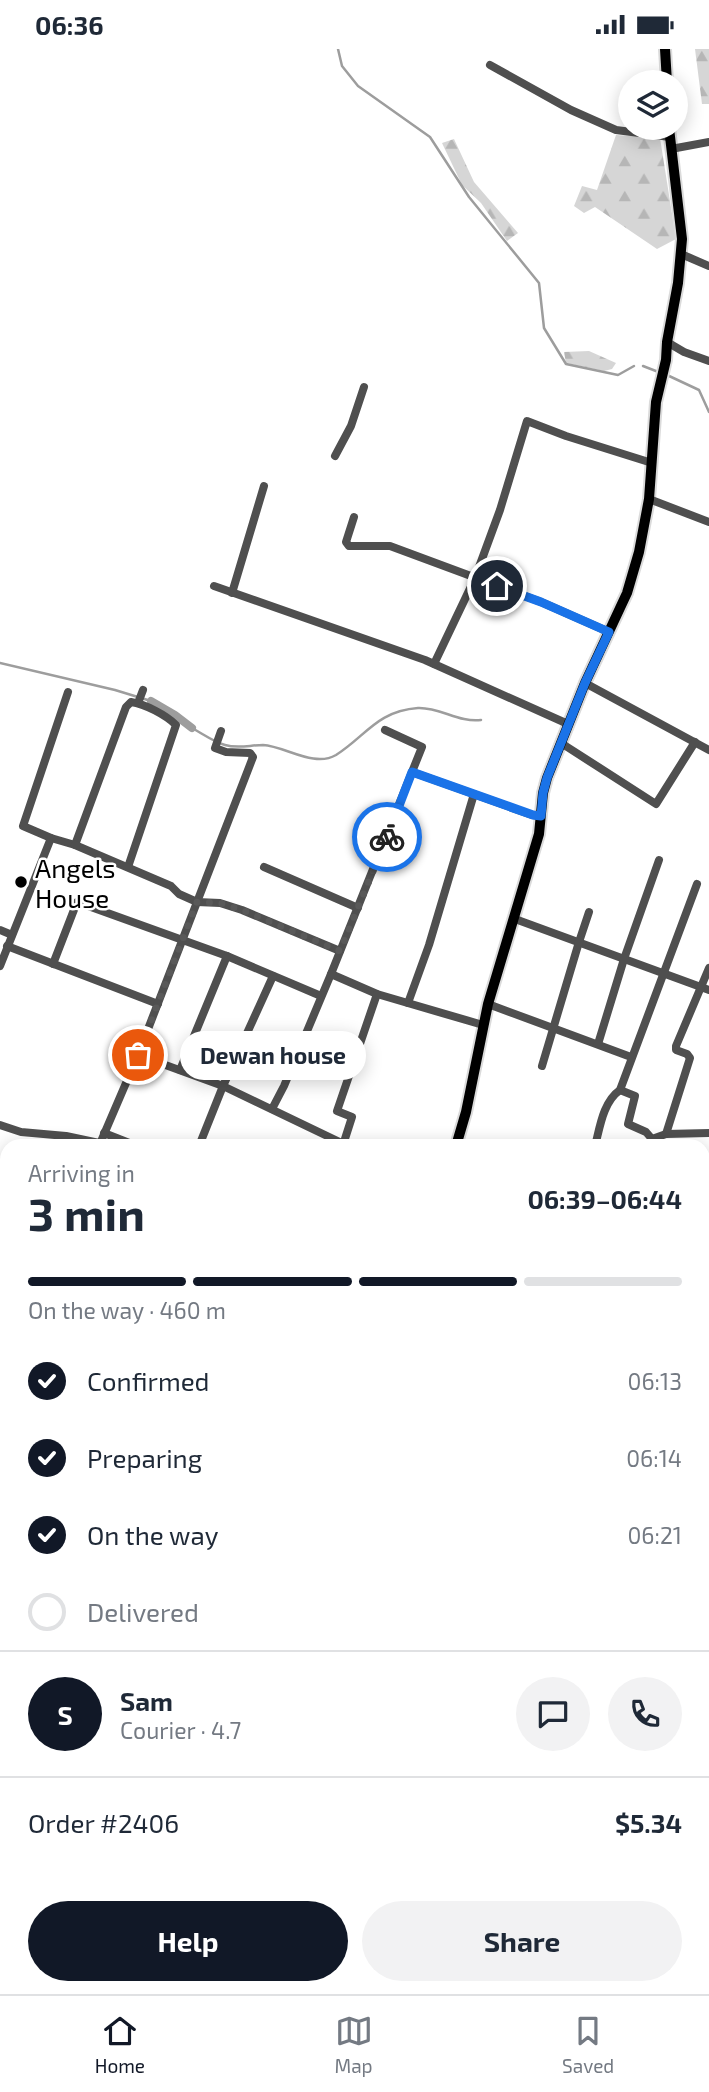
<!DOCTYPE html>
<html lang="en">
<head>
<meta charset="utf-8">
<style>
  :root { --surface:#fff; --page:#f2f2f3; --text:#1f2937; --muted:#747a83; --line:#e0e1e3; --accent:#111827 }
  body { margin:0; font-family:"Exo 2",sans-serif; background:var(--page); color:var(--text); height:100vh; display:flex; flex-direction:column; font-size:26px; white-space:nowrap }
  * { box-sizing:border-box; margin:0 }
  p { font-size:23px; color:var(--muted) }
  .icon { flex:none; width:38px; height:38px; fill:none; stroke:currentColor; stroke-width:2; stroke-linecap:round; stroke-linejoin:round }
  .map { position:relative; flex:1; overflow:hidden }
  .drawer { position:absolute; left:0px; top:1090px; width:710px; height:856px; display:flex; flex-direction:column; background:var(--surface); border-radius:21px 21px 0 0; box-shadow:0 4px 18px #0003 }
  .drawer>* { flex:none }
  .tools { position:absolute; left:618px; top:21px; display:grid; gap:14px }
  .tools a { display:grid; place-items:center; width:70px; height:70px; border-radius:50%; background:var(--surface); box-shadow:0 4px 18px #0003; font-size:35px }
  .pin { position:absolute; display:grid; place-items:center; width:60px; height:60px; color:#fff; margin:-30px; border:4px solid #fff; border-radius:50%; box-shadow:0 2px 7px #0007 }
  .courier { position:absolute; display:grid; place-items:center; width:70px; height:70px; margin:-35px; border:5px solid #1a73e8; border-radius:50%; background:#fff; color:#222; box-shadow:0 2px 9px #0007 }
  .bubble { position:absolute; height:49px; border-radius:24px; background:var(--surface); box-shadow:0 4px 18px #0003; font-size:23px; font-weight:700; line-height:49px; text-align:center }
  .head em { font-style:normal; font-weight:700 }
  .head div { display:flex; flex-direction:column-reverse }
  .head { display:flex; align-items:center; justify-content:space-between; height:119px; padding:0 28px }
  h1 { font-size:46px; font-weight:700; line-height:52px }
  .bar { display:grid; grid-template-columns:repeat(4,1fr); gap:10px 7px; align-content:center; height:84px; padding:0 28px }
  .bar i { height:9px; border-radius:5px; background:var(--line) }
  .bar .current { background:var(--accent) }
  .bar p { grid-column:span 4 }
  .line { display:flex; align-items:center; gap:18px; padding:0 28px; border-top:2px solid var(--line) }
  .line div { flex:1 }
  .round { display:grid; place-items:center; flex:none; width:74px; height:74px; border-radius:37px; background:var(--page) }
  ol { padding:0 28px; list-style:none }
  li { display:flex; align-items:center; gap:21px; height:77px }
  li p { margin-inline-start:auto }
  li .icon { padding:7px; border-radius:50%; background:var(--accent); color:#fff; stroke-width:4 }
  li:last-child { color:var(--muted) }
  li i { width:38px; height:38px; border:4px solid var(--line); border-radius:50% }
  .cta { display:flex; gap:14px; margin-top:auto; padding:14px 28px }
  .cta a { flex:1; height:80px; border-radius:42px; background:var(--accent); color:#fff; font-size:28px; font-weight:700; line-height:80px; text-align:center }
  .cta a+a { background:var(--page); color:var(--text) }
  .status { display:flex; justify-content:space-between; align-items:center; height:49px; padding:0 35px; background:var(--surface); direction:ltr }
  .status svg { height:19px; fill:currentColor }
  .menu { display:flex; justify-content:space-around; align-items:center; height:98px; border-top:2px solid var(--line); background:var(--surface); font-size:19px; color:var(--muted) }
  .menu a { display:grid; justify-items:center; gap:4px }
  .menu .current { color:var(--accent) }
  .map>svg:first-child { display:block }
  .forest { fill:url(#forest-firs) }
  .water { fill:url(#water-ripples) }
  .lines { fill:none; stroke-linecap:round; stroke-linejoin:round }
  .stream { stroke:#9d9d9d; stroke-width:2.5 }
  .canal { stroke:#9d9d9d; stroke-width:8 }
  .major-casing { stroke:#dbdbdb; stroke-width:14 }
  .minor { stroke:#4f4f4f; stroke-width:8 }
  .major { stroke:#000; stroke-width:10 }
  .done { stroke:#595959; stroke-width:7; stroke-dasharray:0 12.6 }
  .route { stroke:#1a73e8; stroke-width:9 }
  .poi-dot { fill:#000; stroke:#fff; stroke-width:2.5 }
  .labels { text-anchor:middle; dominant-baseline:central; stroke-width:5; stroke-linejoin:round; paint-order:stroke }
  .poi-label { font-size:26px; fill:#000; stroke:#fff; text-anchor:start }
</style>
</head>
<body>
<div class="status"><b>06:36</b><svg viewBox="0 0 49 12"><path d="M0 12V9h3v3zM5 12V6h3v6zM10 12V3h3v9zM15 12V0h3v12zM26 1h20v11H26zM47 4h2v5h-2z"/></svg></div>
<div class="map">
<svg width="709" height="1945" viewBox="0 0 709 1945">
  <defs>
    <pattern id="forest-firs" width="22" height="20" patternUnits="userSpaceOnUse" patternTransform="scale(1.75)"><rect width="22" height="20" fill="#d6d6d6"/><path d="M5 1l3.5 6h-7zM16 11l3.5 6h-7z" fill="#b6b6b6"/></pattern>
    <pattern id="water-ripples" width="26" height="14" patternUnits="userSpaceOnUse" patternTransform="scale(1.75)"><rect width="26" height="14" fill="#9d9d9d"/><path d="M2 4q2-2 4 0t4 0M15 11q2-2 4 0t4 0" fill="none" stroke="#858585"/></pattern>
  </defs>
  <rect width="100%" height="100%" fill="#fff"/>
  <g class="forest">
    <path d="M695,0H709V55H702Z"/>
    <path d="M616,86L660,89L676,190L657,200L595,158L584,164L574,157L582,137L597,141Z"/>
    <path d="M454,90L474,133L518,184L507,192L481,154L462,136L442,94Z"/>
    <path d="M589,302L616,314L612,320L604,322L566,314L564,303Z"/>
  </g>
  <g class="water">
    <path d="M704,1348L709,1353V1489H704Z"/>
    <path d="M7,1698V1777H6L3,1772L0,1771V1708H2Z"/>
    <path d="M449,1939H551L548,1945H440L448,1942Z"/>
  </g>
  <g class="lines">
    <g class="stream">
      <path d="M338,0L342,17L358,37L430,88L469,148L539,234L544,279L566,315L618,326L634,317"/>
      <path d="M643,317L661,324"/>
      <path d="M667,326L699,341L709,363"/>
      <path d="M0,614L115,641L151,652"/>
      <path d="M192,679C203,685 214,693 225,696C238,700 250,696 263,696C285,697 314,719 336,706C366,687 377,662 418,659C440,658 459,674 481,671"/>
    </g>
    <g class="canal">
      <path d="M151,652L175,666L192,679"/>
      <path d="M0,1489H7"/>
      <path d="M704,1503L709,1504"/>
    </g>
    <defs>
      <g id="major">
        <path d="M665,0L667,33"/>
        <path d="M456,1097L466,1063L488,955L539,785L543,744L547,729L585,634L627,544L639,503L649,450L656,353L666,311L667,293L678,234L682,190L669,79"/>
        <path d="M704,1513H709"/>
        <path d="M136,1945L138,1939"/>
      </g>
    </defs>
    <use href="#major" class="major-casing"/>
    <g class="minor">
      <path d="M490,16L571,61L616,81L670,88"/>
      <path d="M671,100L709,93"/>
      <path d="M681,205L709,217"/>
      <path d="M667,293L684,303L709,312"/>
      <path d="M335,407L351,377L364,338"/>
      <path d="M649,450L709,473"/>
      <path d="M354,468L346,493L349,497H390L541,553L609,583"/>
      <path d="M214,537L425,611L568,675"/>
      <path d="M232,544L264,437"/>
      <path d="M434,615L475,529L500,461L527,372L566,387L652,414"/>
      <path d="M585,634L709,701"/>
      <path d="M138,654L143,641"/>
      <path d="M561,694L656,755L695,693"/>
      <path d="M412,723L532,766L541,767"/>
      <path d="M51,789L75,796L126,658L131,653C145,655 166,666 176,676L128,818"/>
      <path d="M75,796L171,837L179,845L197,853L220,854L242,861L340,902"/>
      <path d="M264,818L358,859"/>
      <path d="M515,870L709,941"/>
      <path d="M0,881L12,886"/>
      <path d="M7,897L158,955"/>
      <path d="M53,915L77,853L227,907L321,947"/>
      <path d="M0,917L51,789L23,777L68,643"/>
      <path d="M331,925L422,698L385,681"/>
      <path d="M408,954L429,896L474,745"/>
      <path d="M488,955L631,1008"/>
      <path d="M598,995L624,910L659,811"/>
      <path d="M138,1006L223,1037L348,1097"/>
      <path d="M542,1017L579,893L589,863"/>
      <path d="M180,1021L227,907"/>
      <path d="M620,1041L635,1047L628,1075L646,1083L652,1090"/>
      <path d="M272,1060L284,1037L331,925L377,945L483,976"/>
      <path d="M0,1076L21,1083L66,1087L99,1094"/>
      <path d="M104,1084L137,1097"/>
      <path d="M666,1085L690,1009L687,1005L676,1001V997L709,919"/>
      <path d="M343,1096L352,1068L337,1062L377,945"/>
      <path d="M99,1097L138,1006L253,708L250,704L226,703L215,699L221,682"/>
      <path d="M199,1097L223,1037L273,927"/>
      <path d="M595,1097C600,1078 603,1053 620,1041L697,835"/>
      <path d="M648,1097L652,1090L666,1085L709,1084"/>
      <path d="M0,1133L7,1134"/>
      <path d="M704,1165L709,1156"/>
      <path d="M0,1189L7,1190"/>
      <path d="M0,1270L7,1237"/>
      <path d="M704,1312L709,1315"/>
      <path d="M0,1497H7"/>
      <path d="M0,1606L7,1608"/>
      <path d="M704,1669L709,1671"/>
      <path d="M704,1733L709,1723"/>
      <path d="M704,1744L709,1747"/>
      <path d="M709,1893V1895"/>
      <path d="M403,1945L406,1939"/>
    </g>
    <use href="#major" class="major"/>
  </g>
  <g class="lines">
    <path class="done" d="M138,1006L197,853L220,854L242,861L340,902L387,788"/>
    <path class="route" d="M387,788L412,723L533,766L541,767L543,744L547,729L585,634L609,583L541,553L497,537"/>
  </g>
  <circle class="poi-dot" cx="21" cy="833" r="7"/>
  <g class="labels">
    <g class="poi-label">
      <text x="35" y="818">Angels<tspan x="35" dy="30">House</tspan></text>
    </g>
  </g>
</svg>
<div class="tools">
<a><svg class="icon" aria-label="layers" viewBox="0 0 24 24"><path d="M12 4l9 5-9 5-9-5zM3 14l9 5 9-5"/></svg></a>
</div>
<div class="pin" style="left:138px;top:1006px;background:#ea580c"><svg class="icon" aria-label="bag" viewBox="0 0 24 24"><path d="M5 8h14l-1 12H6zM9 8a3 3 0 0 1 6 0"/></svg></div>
<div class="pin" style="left:497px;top:537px;background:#1f2937"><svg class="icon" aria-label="home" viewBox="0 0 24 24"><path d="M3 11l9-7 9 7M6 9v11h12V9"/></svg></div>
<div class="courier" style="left:387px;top:788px"><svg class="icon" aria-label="bike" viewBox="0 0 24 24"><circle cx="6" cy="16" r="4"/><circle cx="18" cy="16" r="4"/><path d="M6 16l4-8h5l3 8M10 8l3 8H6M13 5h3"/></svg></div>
<div class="bubble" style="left:180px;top:982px;width:186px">Dewan house</div>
<section class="drawer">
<div class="head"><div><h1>3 min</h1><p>Arriving in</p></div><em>06:39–06:44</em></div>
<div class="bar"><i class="current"></i><i class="current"></i><i class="current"></i><i></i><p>On the way · 460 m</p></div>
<ol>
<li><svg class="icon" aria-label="check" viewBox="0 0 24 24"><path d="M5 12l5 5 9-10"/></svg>Confirmed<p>06:13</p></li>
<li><svg class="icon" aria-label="check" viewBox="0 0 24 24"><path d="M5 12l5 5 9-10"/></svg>Preparing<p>06:14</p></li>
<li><svg class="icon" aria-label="check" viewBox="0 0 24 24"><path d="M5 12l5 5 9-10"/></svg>On the way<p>06:21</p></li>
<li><i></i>Delivered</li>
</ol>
<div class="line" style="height:126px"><b class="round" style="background:var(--accent);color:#fff">S</b><div><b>Sam</b><p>Courier · 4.7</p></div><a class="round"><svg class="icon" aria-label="chat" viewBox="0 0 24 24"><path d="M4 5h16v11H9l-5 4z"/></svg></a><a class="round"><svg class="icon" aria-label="phone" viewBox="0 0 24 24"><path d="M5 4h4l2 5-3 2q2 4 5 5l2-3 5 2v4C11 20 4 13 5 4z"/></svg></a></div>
<div class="line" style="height:91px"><div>Order #2406</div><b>$5.34</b></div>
<div class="cta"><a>Help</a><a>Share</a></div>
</section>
</div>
<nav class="menu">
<a class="current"><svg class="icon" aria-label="home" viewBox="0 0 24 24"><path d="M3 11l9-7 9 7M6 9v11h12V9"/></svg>Home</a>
<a><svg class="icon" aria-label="map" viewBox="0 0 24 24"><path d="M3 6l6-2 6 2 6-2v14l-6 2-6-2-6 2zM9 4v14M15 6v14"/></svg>Map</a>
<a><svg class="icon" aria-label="saved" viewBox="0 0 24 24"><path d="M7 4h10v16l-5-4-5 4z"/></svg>Saved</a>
</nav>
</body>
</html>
